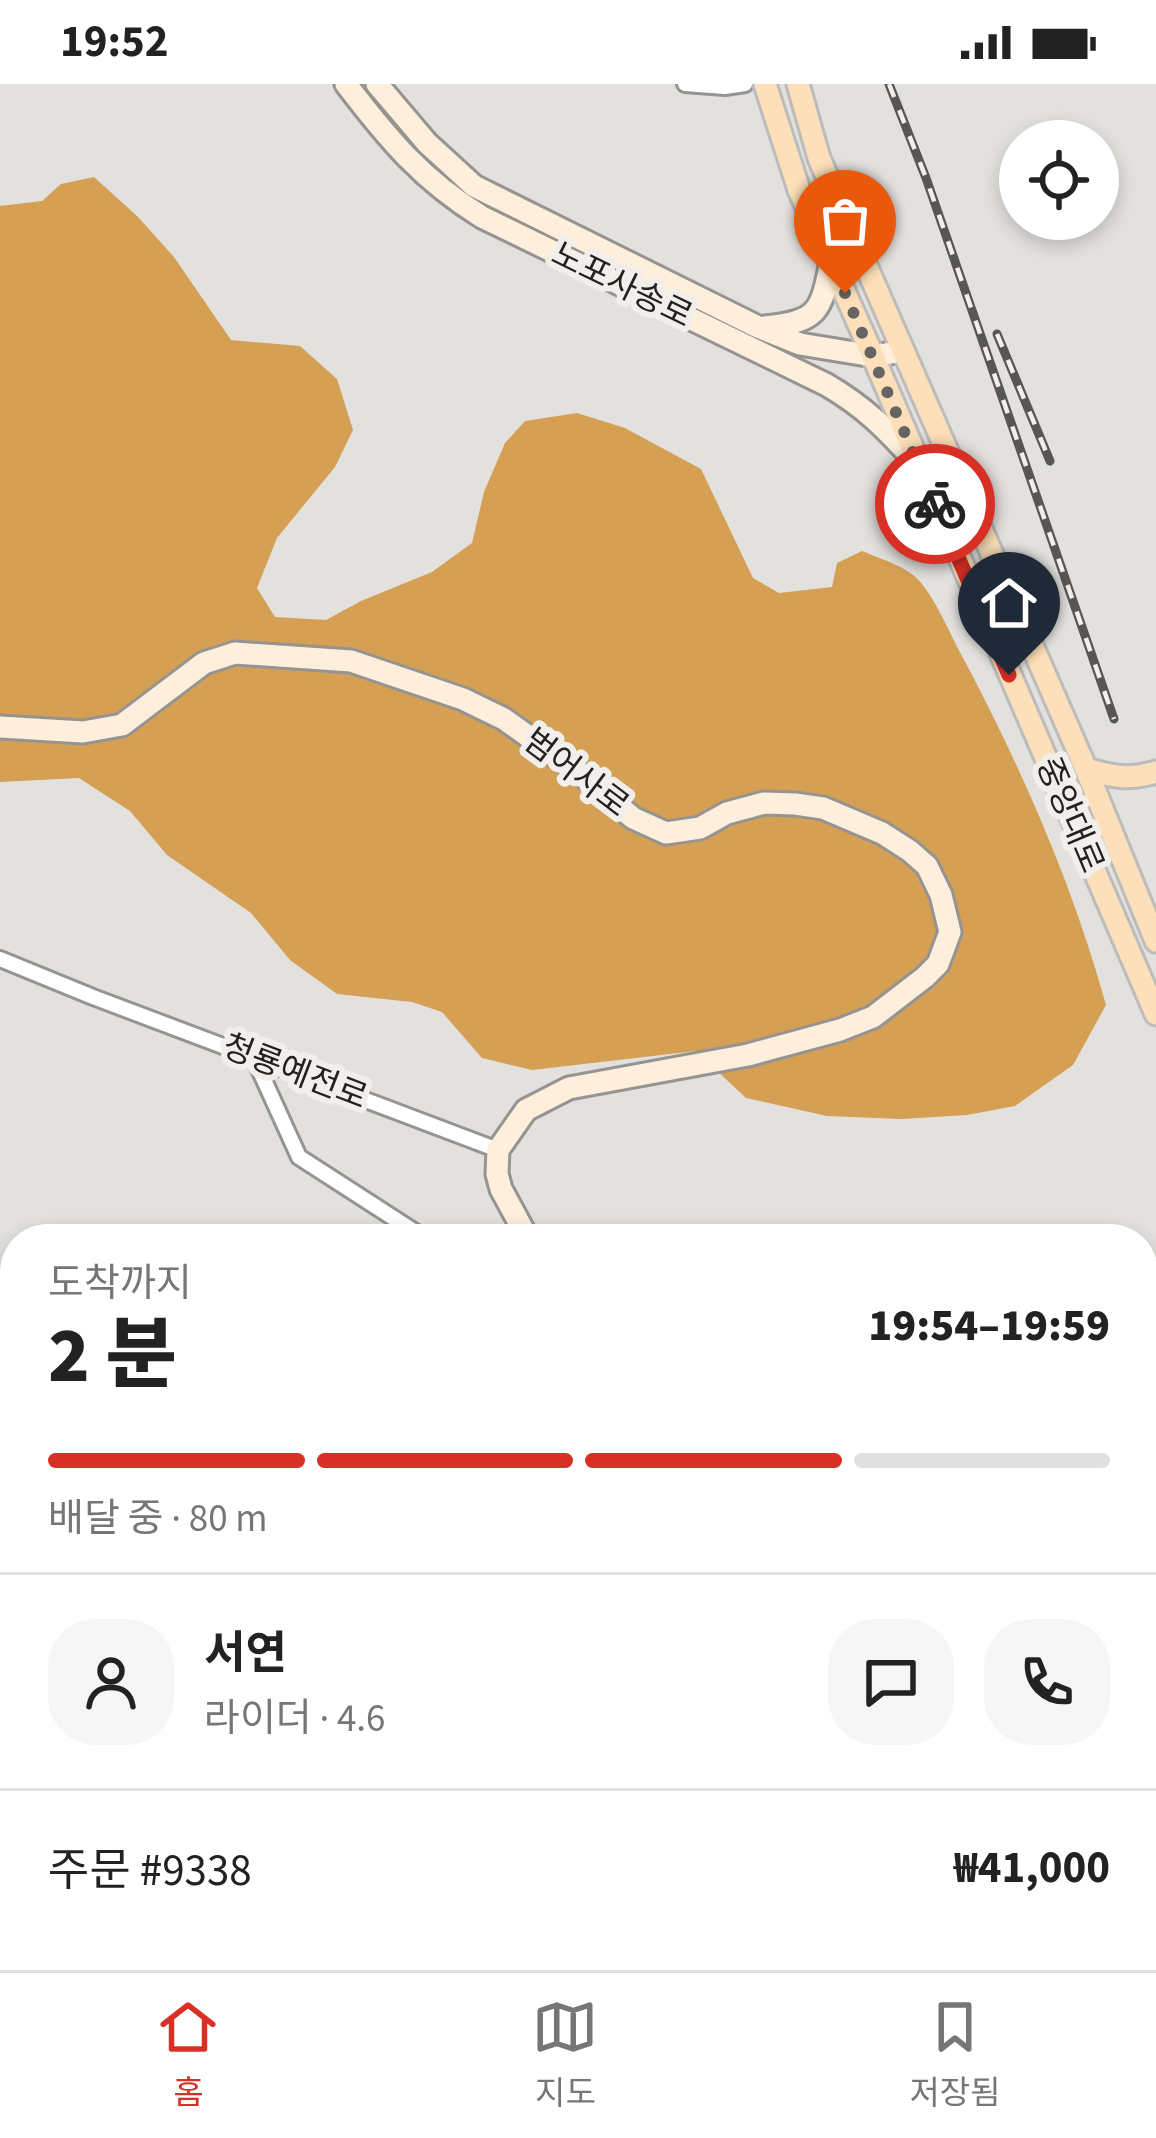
<!DOCTYPE html>
<html lang="ko">
<head>
<meta charset="utf-8">
<style>
  :root { --surface:#fff; --page:#f6f6f6; --text:#222; --muted:#767676; --line:#e0e0e0; --accent:#d93025 }
  body { margin:0; font-family:"Source Sans 3","Noto Sans KR",sans-serif; background:var(--page); color:var(--text); height:100vh; display:flex; flex-direction:column; font-size:45px; white-space:nowrap }
  * { box-sizing:border-box; margin:0 }
  p { font-size:39px; color:var(--muted) }
  .icon { flex:none; width:66px; height:66px; fill:none; stroke:currentColor; stroke-width:2; stroke-linecap:round; stroke-linejoin:round }
  .map { position:relative; flex:1; overflow:hidden }
  .sheet { position:absolute; left:0px; top:1140px; width:1158px; height:747px; display:flex; flex-direction:column; background:var(--surface); border-radius:48px 48px 0 0; box-shadow:0 6px 18px #0003 }
  .sheet>* { flex:none }
  .controls { position:absolute; left:999px; top:36px; display:grid; gap:24px }
  .controls a { display:grid; place-items:center; width:120px; height:120px; border-radius:50%; background:var(--surface); box-shadow:0 6px 18px #0003; font-size:60px }
  .pin { position:absolute; display:grid; place-items:center; width:102px; height:102px; color:#fff; margin:-123px -51px; border-radius:50% 50% 50% 0; rotate:-45deg; box-shadow:0 0 12px #0007 }
  .pin .icon { rotate:45deg }
  .courier { position:absolute; display:grid; place-items:center; width:120px; height:120px; margin:-60px; border:9px solid #d93025; border-radius:50%; background:#fff; color:#222; box-shadow:0 3px 15px #0007 }
  .summary em { font-style:normal; font-weight:800 }
  .summary div { display:flex; flex-direction:column-reverse }
  .summary { display:flex; align-items:center; justify-content:space-between; height:204px; padding:0 48px }
  h1 { font-size:78px; font-weight:800; line-height:90px }
  .bar { display:grid; grid-template-columns:repeat(4,1fr); gap:18px 12px; align-content:center; height:144px; padding:0 48px }
  .bar i { height:15px; border-radius:9px; background:var(--line) }
  .bar .active { background:var(--accent) }
  .bar p { grid-column:span 4 }
  .line { display:flex; align-items:center; gap:30px; padding:0 48px; border-top:3px solid var(--line) }
  .line div { flex:1 }
  .round { display:grid; place-items:center; flex:none; width:126px; height:126px; border-radius:48px; background:var(--page) }
  .status { display:flex; justify-content:space-between; align-items:center; height:84px; padding:0 60px; background:var(--surface); direction:ltr }
  .status svg { height:33px; fill:currentColor }
  .tabs { display:flex; justify-content:space-around; align-items:center; height:168px; border-top:3px solid var(--line); background:var(--surface); font-size:33px; color:var(--muted) }
  .tabs a { display:grid; justify-items:center; gap:6px }
  .tabs .active { color:var(--accent) }
  .map>svg:first-child { display:block }
  .forest { fill:#d59f54 }
  .lines { fill:none; stroke-linecap:round; stroke-linejoin:round }
  .stream { stroke:#c18d41; stroke-width:4.5 }
  .street-casing { stroke:#969492; stroke-width:20 }
  .secondary-casing { stroke:#969492; stroke-width:27 }
  .primary-casing { stroke:#bdbcbc; stroke-width:27 }
  .street { stroke:#fff; stroke-width:14 }
  .secondary { stroke:#feefdc; stroke-width:21 }
  .primary { stroke:#fde0b9; stroke-width:21 }
  .rail-casing { stroke:#575654; stroke-width:9 }
  .rail { stroke:#f1eeeb; stroke-width:4.5; stroke-dasharray:14; stroke-linecap:butt }
  .done { stroke:#666462; stroke-width:12; stroke-dasharray:0 21.6 }
  .route { stroke:#d93025; stroke-width:15 }
  .labels { text-anchor:middle; dominant-baseline:central; stroke-width:12; stroke-linejoin:round; paint-order:stroke }
  .street-label { font-size:33px; fill:#222120; stroke:#f1eeeb }
</style>
</head>
<body>
<div class="status"><b>19:52</b><svg viewBox="0 0 49 12"><path d="M0 12V9h3v3zM5 12V6h3v6zM10 12V3h3v9zM15 12V0h3v12zM26 1h20v11H26zM47 4h2v5h-2z"/></svg></div>
<div class="map">
<svg width="1156" height="1886" viewBox="0 0 1156 1886">
  <rect width="100%" height="100%" fill="#e3e1de"/>
  <g class="forest">
    <path d="M94,93L138,133L174,173L231,256L300,262L337,295L353,346L335,383L277,454L257,504L275,533L326,536L361,517L432,488L472,459L484,408L505,359L525,337L577,329L625,344L701,385L753,494L779,509L832,503L837,479L862,467C878,474 899,480 913,491C932,506 949,548 961,570C1021,683 1072,798 1106,921L1073,981L1015,1022L967,1031L901,1035L827,1032L746,1014L696,967L532,986L482,974L442,928L412,918L337,910L290,876L251,829L167,771L130,727L79,694L0,698V122L42,117L61,100Z"/>
    <path d="M0,1341L15,1347V1567L0,1564Z"/>
  </g>
  <g class="lines">
    <g class="stream">
      <path d="M0,1589L15,1591"/>
      <path d="M566,1872L574,1886"/>
    </g>
    <defs>
      <g id="street">
        <path d="M685,0L725,3L745,0"/>
        <path d="M0,875L93,913L498,1066"/>
        <path d="M253,972L299,1073L426,1155"/>
        <path d="M0,1668L15,1672"/>
        <path d="M1143,1671L1152,1638"/>
        <path d="M134,1872L143,1886"/>
        <path d="M356,1872L358,1886"/>
        <path d="M531,1872L542,1886"/>
        <path d="M597,1872L606,1886"/>
        <path d="M948,1872L956,1886"/>
        <path d="M1125,1872L1132,1886"/>
      </g>
      <g id="secondary">
        <path d="M346,0C388,55 422,96 482,133L827,301C866,324 886,345 917,379"/>
        <path d="M377,0L427,59L474,102L758,243L800,260L873,272L903,267"/>
        <path d="M765,243C818,237 821,229 831,177"/>
        <path d="M0,643L83,648L122,641L204,579L235,569L351,577L463,615L504,635L581,690L633,734L666,749L700,744L727,729L764,719L795,720L823,724L882,749L910,767L927,782L941,811L950,848L938,880L925,893L873,933L840,946L748,971L569,1004L526,1026L498,1066L497,1090L501,1105L528,1155"/>
        <path d="M1143,1316L1156,1308"/>
        <path d="M1143,1636L1156,1638"/>
        <path d="M723,1872L731,1886"/>
        <path d="M228,1886L249,1872"/>
      </g>
      <g id="primary">
        <path d="M765,0L799,106L873,272L1156,930"/>
        <path d="M798,0L819,74L1086,685L1156,857"/>
        <path d="M1086,685C1113,693 1129,696 1156,688"/>
      </g>
    </defs>
    <use href="#street" class="street-casing"/>
    <use href="#secondary" class="secondary-casing"/>
    <use href="#primary" class="primary-casing"/>
    <use href="#street" class="street"/>
    <use href="#secondary" class="secondary"/>
    <use href="#primary" class="primary"/>
    <defs>
      <g id="rail">
        <path d="M889,0L926,94L1114,635"/>
        <path d="M997,250L1050,377"/>
      </g>
    </defs>
    <use href="#rail" class="rail-casing"/>
    <use href="#rail" class="rail"/>
  </g>
  <g class="lines">
    <path class="done" d="M845,209L935,420"/>
    <path class="route" d="M935,420L1009,591"/>
  </g>
  <g class="labels">
    <g class="street-label">
      <text transform="translate(622 201) rotate(26)">노포사송로</text>
      <text transform="translate(576 689) rotate(37)">범어사로</text>
      <text transform="translate(1070 731) rotate(67)">중앙대로</text>
      <text transform="translate(295 988) rotate(21)">청룡예전로</text>
    </g>
  </g>
</svg>
<div class="controls">
<a><svg class="icon" aria-label="locate" viewBox="0 0 24 24"><circle cx="12" cy="12" r="6"/><path d="M12 2v4M12 18v4M2 12h4M18 12h4"/></svg></a>
</div>
<div class="pin" style="left:845px;top:209px;background:#ea580c"><svg class="icon" aria-label="bag" viewBox="0 0 24 24"><path d="M5 8h14l-1 12H6zM9 8a3 3 0 0 1 6 0"/></svg></div>
<div class="pin" style="left:1009px;top:591px;background:#1f2937"><svg class="icon" aria-label="home" viewBox="0 0 24 24"><path d="M3 11l9-7 9 7M6 9v11h12V9"/></svg></div>
<div class="courier" style="left:935px;top:420px"><svg class="icon" aria-label="bike" viewBox="0 0 24 24"><circle cx="6" cy="16" r="4"/><circle cx="18" cy="16" r="4"/><path d="M6 16l4-8h5l3 8M10 8l3 8H6M13 5h3"/></svg></div>
<section class="sheet">
<div class="summary"><div><h1>2 분</h1><p>도착까지</p></div><em>19:54–19:59</em></div>
<div class="bar"><i class="active"></i><i class="active"></i><i class="active"></i><i></i><p>배달 중 · 80 m</p></div>
<div class="line" style="height:216px"><a class="round"><svg class="icon" aria-label="person" viewBox="0 0 24 24"><circle cx="12" cy="8" r="4"/><path d="M4 21q1-7 8-7t8 7"/></svg></a><div><b>서연</b><p>라이더 · 4.6</p></div><a class="round"><svg class="icon" aria-label="chat" viewBox="0 0 24 24"><path d="M4 5h16v11H9l-5 4z"/></svg></a><a class="round"><svg class="icon" aria-label="phone" viewBox="0 0 24 24"><path d="M5 4h4l2 5-3 2q2 4 5 5l2-3 5 2v4C11 20 4 13 5 4z"/></svg></a></div>
<div class="line" style="height:156px"><div>주문 #9338</div><b>₩41,000</b></div>
</section>
</div>
<nav class="tabs">
<a class="active"><svg class="icon" aria-label="home" viewBox="0 0 24 24"><path d="M3 11l9-7 9 7M6 9v11h12V9"/></svg>홈</a>
<a><svg class="icon" aria-label="map" viewBox="0 0 24 24"><path d="M3 6l6-2 6 2 6-2v14l-6 2-6-2-6 2zM9 4v14M15 6v14"/></svg>지도</a>
<a><svg class="icon" aria-label="saved" viewBox="0 0 24 24"><path d="M7 4h10v16l-5-4-5 4z"/></svg>저장됨</a>
</nav>
</body>
</html>
